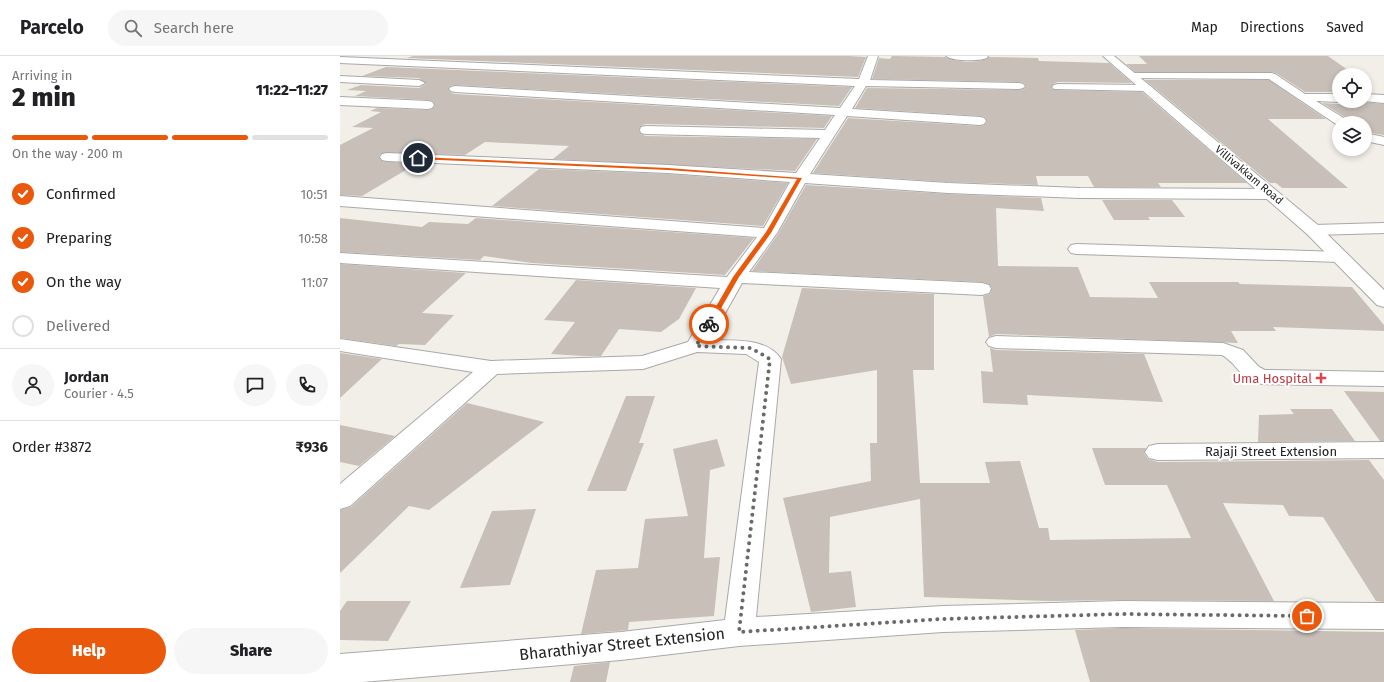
<!DOCTYPE html>
<html lang="en">
<head>
<meta charset="utf-8">
<style>
  :root { --surface:#fff; --page:#f6f6f6; --text:#202124; --muted:#757577; --line:#e0e0e0; --accent:#ea580c }
  body { margin:0; font-family:"Fira Sans",sans-serif; background:var(--page); color:var(--text); height:100vh; display:flex; flex-direction:column; font-size:15px; white-space:nowrap }
  * { box-sizing:border-box; margin:0 }
  p { font-size:13px; color:var(--muted) }
  .icon { flex:none; width:22px; height:22px; fill:none; stroke:currentColor; stroke-width:2; stroke-linecap:round; stroke-linejoin:round }
  .map { position:relative; flex:1; overflow:hidden }
  .details { display:flex; flex-direction:column; background:var(--surface); width:340px }
  .details>* { flex:none }
  .fabs { position:absolute; left:992px; top:12px; display:grid; gap:8px }
  .fabs a { display:grid; place-items:center; width:40px; height:40px; border-radius:50%; background:var(--surface); box-shadow:0 2px 6px #0003; font-size:20px }
  .pin { position:absolute; display:grid; place-items:center; width:34px; height:34px; color:#fff; margin:-17px; border:2px solid #fff; border-radius:50%; box-shadow:0 1px 4px #0007 }
  .courier { position:absolute; display:grid; place-items:center; width:40px; height:40px; margin:-20px; border:3px solid #ea580c; border-radius:50%; background:#fff; color:#222; box-shadow:0 1px 5px #0007 }
  .headline em { font-style:normal; font-weight:800 }
  .headline div { display:flex; flex-direction:column-reverse }
  .headline { display:flex; align-items:center; justify-content:space-between; height:68px; padding:0 12px }
  h1 { font-size:26px; font-weight:800; line-height:30px }
  .bar { display:grid; grid-template-columns:repeat(4,1fr); gap:6px 4px; align-content:center; height:48px; padding:0 12px }
  .bar i { height:5px; border-radius:3px; background:var(--line) }
  .bar .active { background:var(--accent) }
  .bar p { grid-column:span 4 }
  .line { display:flex; align-items:center; gap:10px; padding:0 12px; border-top:1px solid var(--line) }
  .line div { flex:1 }
  .round { display:grid; place-items:center; flex:none; width:42px; height:42px; border-radius:21px; background:var(--page) }
  ol { padding:0 12px; list-style:none }
  li { display:flex; align-items:center; gap:12px; height:44px }
  li p { margin-inline-start:auto }
  li .icon { padding:4px; border-radius:50%; background:var(--accent); color:#fff; stroke-width:4 }
  li:last-child { color:var(--muted) }
  li i { width:22px; height:22px; border:2px solid var(--line); border-radius:50% }
  .primary-button { display:flex; gap:8px; margin-top:auto; padding:8px 12px }
  .primary-button a { flex:1; height:46px; border-radius:24px; background:var(--accent); color:#fff; font-size:16px; font-weight:800; line-height:46px; text-align:center }
  .primary-button a+a { background:var(--page); color:var(--text) }
  header { display:flex; align-items:center; gap:24px; box-sizing:border-box; height:56px; padding:0 20px; background:var(--surface); border-bottom:1px solid var(--line) }
  header strong { font-size:19px }
  nav { display:flex; gap:22px; margin-inline-start:auto; font-size:14px }
  .search { width:280px; height:36px; background:var(--page); display:flex; align-items:center; gap:10px; box-sizing:border-box; padding:0 14px; border-radius:22px; color:var(--muted); font-size:15px }
  main { display:flex; flex:1; min-height:0 }
  .map>svg:first-child { display:block }
  .building { fill:#c7bfb8 }
  .lines { fill:none; stroke-linecap:round; stroke-linejoin:round }
  .minor-casing { stroke:#a9a9a9; stroke-width:2 }
  .tertiary-casing { stroke:#a9a9a9; stroke-width:2 }
  .minor { fill:#fff; fill-rule:evenodd }
  .tertiary { fill:#fff; fill-rule:evenodd }
  .route { fill:#ea580c }
  .done { stroke:#6b6a68; stroke-width:4; stroke-dasharray:0 7.2 }
  .health-dot { fill:#e0444e; stroke:#fff; stroke-width:1.5 }
  .labels { text-anchor:middle; dominant-baseline:central; stroke-width:4; stroke-linejoin:round; paint-order:stroke }
  .far-street-label { font-size:11px; fill:#222; stroke:#fff }
  .health-label { font-size:13px; fill:#be3a42; stroke:#fff; text-anchor:end }
  .street-label { font-size:13px; fill:#222; stroke:#fff }
  .near-street-label { font-size:16px; fill:#222; stroke:#fff }
</style>
</head>
<body>
<header>
<strong>Parcelo</strong>
<div class="search"><svg class="icon" aria-label="search" viewBox="0 0 24 24"><circle cx="10" cy="10" r="6"/><path d="M15 15l6 6"/></svg>Search here</div>
<nav><a>Map</a><a>Directions</a><a>Saved</a></nav>
</header>
<main>
<section class="details">
<div class="headline"><div><h1>2 min</h1><p>Arriving in</p></div><em>11:22–11:27</em></div>
<div class="bar"><i class="active"></i><i class="active"></i><i class="active"></i><i></i><p>On the way · 200 m</p></div>
<ol>
<li><svg class="icon" aria-label="check" viewBox="0 0 24 24"><path d="M5 12l5 5 9-10"/></svg>Confirmed<p>10:51</p></li>
<li><svg class="icon" aria-label="check" viewBox="0 0 24 24"><path d="M5 12l5 5 9-10"/></svg>Preparing<p>10:58</p></li>
<li><svg class="icon" aria-label="check" viewBox="0 0 24 24"><path d="M5 12l5 5 9-10"/></svg>On the way<p>11:07</p></li>
<li><i></i>Delivered</li>
</ol>
<div class="line" style="height:72px"><a class="round"><svg class="icon" aria-label="person" viewBox="0 0 24 24"><circle cx="12" cy="8" r="4"/><path d="M4 21q1-7 8-7t8 7"/></svg></a><div><b>Jordan</b><p>Courier · 4.5</p></div><a class="round"><svg class="icon" aria-label="chat" viewBox="0 0 24 24"><path d="M4 5h16v11H9l-5 4z"/></svg></a><a class="round"><svg class="icon" aria-label="phone" viewBox="0 0 24 24"><path d="M5 4h4l2 5-3 2q2 4 5 5l2-3 5 2v4C11 20 4 13 5 4z"/></svg></a></div>
<div class="line" style="height:52px"><div>Order #3872</div><b>₹936</b></div>
<div class="primary-button"><a>Help</a><a>Share</a></div>
</section>
<div class="map">
<svg width="1044" height="626" viewBox="0 0 1044 626">
  <rect width="100%" height="100%" fill="#f2efe9"/>
  <g class="building">
    <path d="M73,0H509L526,1L518,21L67,2Z"/>
    <path d="M552,0L605,1L614,4L627,6L640,5L649,1L698,2L699,5L769,7L792,27L718,26L713,28L711,32L714,34L802,36L907,127H818L821,131H754L748,120H696L698,129L608,126L473,117L508,62L640,70L644,69L647,66L645,61L640,60L515,52L527,32L679,34L684,33L686,30L684,27L679,26L532,23L539,2L550,3Z"/>
    <path d="M799,0H988L1015,19H999V36H965L936,17L931,16H795L786,8H807Z"/>
    <path d="M46,11L512,31L499,50L115,29L110,30L108,33L110,36L115,38L492,60L484,72L306,68L301,70L299,74L301,78L306,80L477,83L455,115L213,103L229,90L145,86L125,99L42,97L39,100L42,105L76,108L22,140L0,139V89L33,72L12,71L41,56L30,55L37,52L88,54L92,53L95,50L93,45L88,44L15,40L26,35L7,34L21,29L79,32L86,28L79,22L22,20Z"/>
    <path d="M805,24H929L986,63H928L1008,132H942L936,127H930Z"/>
    <path d="M1002,45H1022L1023,46L1044,48V79L1025,76V67H1010L1008,63L982,47L999,48Z"/>
    <path d="M199,113L328,118L448,127L423,170L152,150Z"/>
    <path d="M466,129L608,138L701,142L704,155L656,152L658,210L738,211L750,241L818,242L809,226H898L900,228L1012,231L1044,269V275L933,271L936,275H891L898,287L656,278L649,281L643,240L650,238L652,232L649,228L642,226L412,215L438,178Z"/>
    <path d="M762,144H832L845,161H808L810,164H774Z"/>
    <path d="M0,162L82,171L89,166L128,168L136,162L414,182L385,219L192,207L144,200L140,204L0,196Z"/>
    <path d="M0,208L126,217L82,257L114,259L85,289L59,288L56,290L0,282Z"/>
    <path d="M236,224L356,232L339,263L321,276L279,273L261,300H243L211,298L235,266L204,264Z"/>
    <path d="M462,232L594,238V314H573L580,427H650L645,406L680,405L699,472H708L710,484L851,482L827,429H765L752,392H806L804,397L808,403L818,406L1029,404L1044,424V546L1036,545L983,461L949,460L943,449L883,447L934,545L782,544L711,545L584,541L580,443L490,461L489,517L511,515L516,551L471,556L443,442L531,425L530,387H537V314L451,328L442,301Z"/>
    <path d="M650,292L656,294L804,298L823,346L687,339L688,349L643,347L641,315L653,316Z"/>
    <path d="M0,297L42,303L0,342Z"/>
    <path d="M1004,335L1044,336V385H1040Z"/>
    <path d="M286,340H315L299,387H304L286,435H247Z"/>
    <path d="M127,347L204,366L89,454L69,450L0,517V454L11,451Z"/>
    <path d="M950,353H992L1015,385L918,386L919,359L954,358Z"/>
    <path d="M0,369L55,380L19,410L0,406Z"/>
    <path d="M377,383L385,410L370,414L364,502L380,501L374,560L289,566L288,574L241,578L256,514L298,512L305,463L348,460L333,393Z"/>
    <path d="M196,453L170,529L120,532L152,455Z"/>
    <path d="M7,545H71L48,585L0,584V555Z"/>
    <path d="M782,572L1044,576V626H750L735,574Z"/>
    <path d="M270,606L266,626H230L234,610Z"/>
  </g>
  <g class="lines">
    <defs>
      <g id="minor">
        <path d="M528,0H538L530,24L679,27L683,28L685,30L683,32L679,33L526,30L512,53L640,61L644,62L646,65L644,68L640,69L507,60L470,118L608,127L740,132L931,133L936,135L939,138L936,141L931,143L740,142L608,137L465,127L437,177L409,216L642,227L649,229L651,233L649,237L642,239L402,227L370,284C393,285 426,281 441,303L416,561L603,550L782,545L1044,547V573L782,571L603,576L399,590L281,604L22,626H0V598L281,576L385,564L419,306L406,298L357,296L303,313L157,318L10,450L0,453V428L133,316L0,295V283L151,305L302,300L348,286L380,232L0,207V197L387,221L417,181L0,150V140L424,172L450,126L328,117L47,105L42,104L40,101L42,98L47,97L328,109L456,117L480,82L306,78L301,77L300,74L301,71L306,70L485,74L495,59L115,36L111,35L109,33L111,31L115,30L500,52L515,30L0,7V1L519,23Z"/>
        <path d="M606,0H647L648,1C643,6 611,5 606,0Z"/>
        <path d="M792,17H931L935,18L965,38H999V45H1001L999,46L976,45L1007,64L1009,67H999V70L929,23L788,22L787,20Z"/>
        <path d="M0,20L79,24L85,27L79,30L0,26Z"/>
        <path d="M718,28L806,29L810,30L812,32L810,34L806,35L714,33L712,31L714,29Z"/>
        <path d="M1025,38L1044,39V47L1023,45H1025Z"/>
        <path d="M0,41L88,45L92,46L94,49L92,52L88,53L0,49Z"/>
        <path d="M1025,77L1044,81V89L1025,85Z"/>
        <path d="M1044,167V177L973,179L967,178L965,174L967,170L973,169Z"/>
        <path d="M737,188L1000,196L1006,197L1009,201L1006,205L1000,206L737,198L731,197L728,193L731,189Z"/>
        <path d="M656,280L883,287L903,294L919,311L925,314L1044,316V330L922,328C898,322 900,310 882,299L656,292L649,290L646,286L649,282Z"/>
        <path d="M1044,386V402L818,404L809,402L805,396L809,390L818,388Z"/>
      </g>
      <path id="tertiary" d="M763,0H774L979,170L1044,234V251L1037,249L967,178Z"/>
    </defs>
    <use href="#minor" class="minor-casing"/>
    <use href="#tertiary" class="tertiary-casing"/>
    <use href="#minor" class="minor"/>
    <use href="#tertiary" class="tertiary"/>
  </g>
  <path class="route" d="M78,101L328,112L462,122L431,177L399,221L372,268L369,269L366,268L393,221L426,176L457,123L328,114L76,103Z"/>
  <g class="lines">
    <path class="done" d="M369,268L356,290L411,292L430,303L399,576L603,563L782,558L967,560"/>
  </g>
  <path class="health-dot" d="M979 316h4v4h4v4h-4v4h-4v-4h-4v-4h4z"/>
  <g class="labels">
    <g class="far-street-label">
      <text transform="translate(909 119) rotate(40)">Villivakkam Road</text>
    </g>
    <g class="health-label">
      <text x="972" y="322">Uma Hospital</text>
    </g>
    <g class="street-label">
      <text x="931" y="395">Rajaji Street Extension</text>
    </g>
    <g class="near-street-label">
      <text transform="translate(282 588) rotate(-6)">Bharathiyar Street Extension</text>
    </g>
  </g>
</svg>
<div class="fabs">
<a><svg class="icon" aria-label="locate" viewBox="0 0 24 24"><circle cx="12" cy="12" r="6"/><path d="M12 2v4M12 18v4M2 12h4M18 12h4"/></svg></a>
<a><svg class="icon" aria-label="layers" viewBox="0 0 24 24"><path d="M12 4l9 5-9 5-9-5zM3 14l9 5 9-5"/></svg></a>
</div>
<div class="pin" style="left:967px;top:560px;background:#ea580c"><svg class="icon" aria-label="bag" viewBox="0 0 24 24"><path d="M5 8h14l-1 12H6zM9 8a3 3 0 0 1 6 0"/></svg></div>
<div class="pin" style="left:78px;top:102px;background:#1f2937"><svg class="icon" aria-label="home" viewBox="0 0 24 24"><path d="M3 11l9-7 9 7M6 9v11h12V9"/></svg></div>
<div class="courier" style="left:369px;top:268px"><svg class="icon" aria-label="bike" viewBox="0 0 24 24"><circle cx="6" cy="16" r="4"/><circle cx="18" cy="16" r="4"/><path d="M6 16l4-8h5l3 8M10 8l3 8H6M13 5h3"/></svg></div>
</div>
</main>
</body>
</html>
